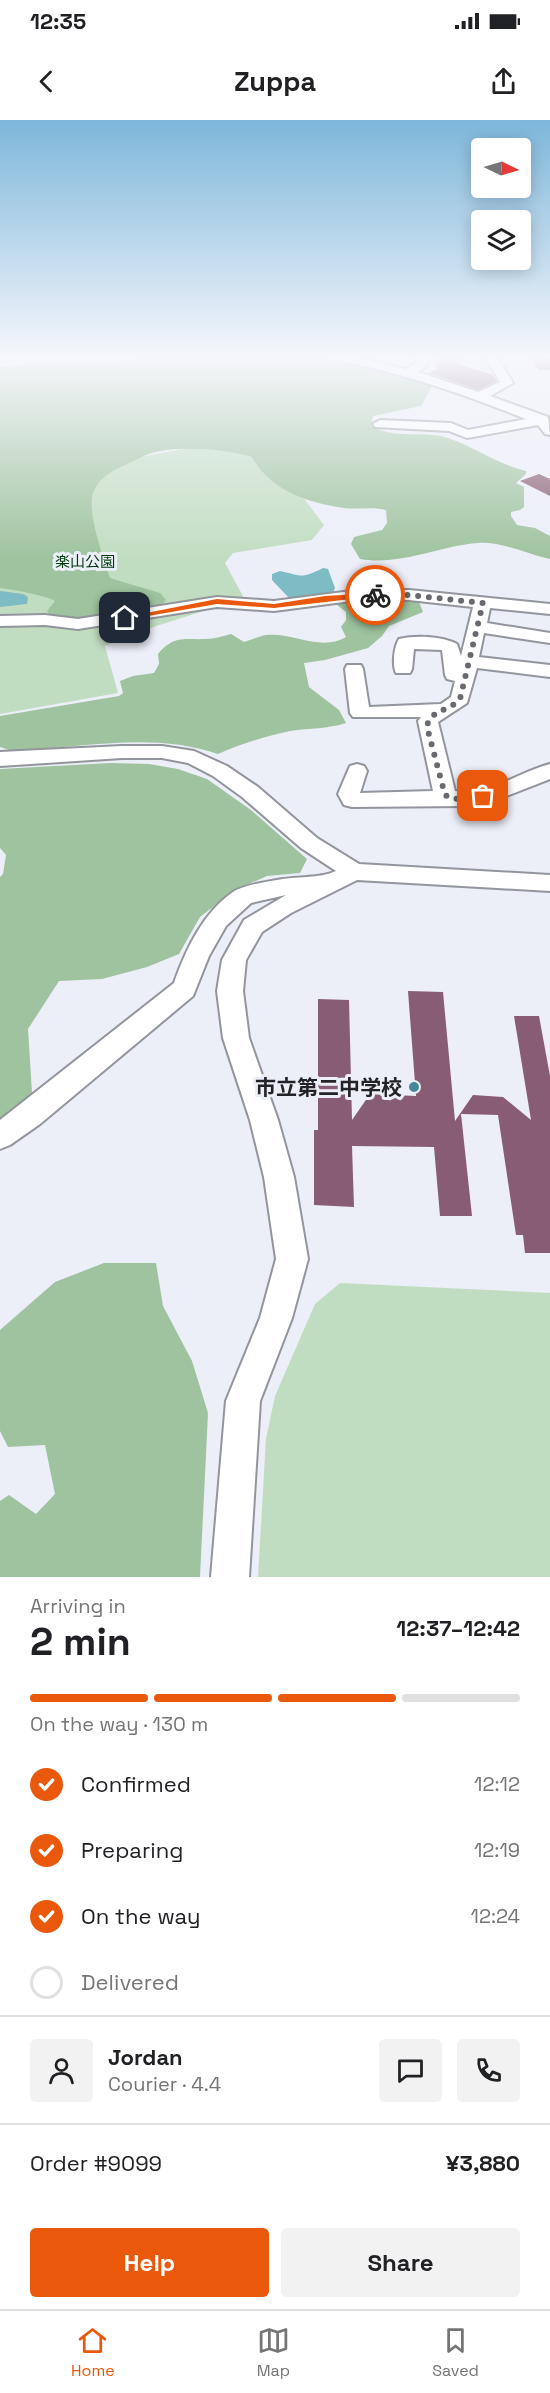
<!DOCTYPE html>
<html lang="en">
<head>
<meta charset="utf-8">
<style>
  :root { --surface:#fff; --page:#f2f2f2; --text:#202124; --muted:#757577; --line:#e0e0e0; --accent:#ea580c }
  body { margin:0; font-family:"Space Grotesk","Noto Sans JP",sans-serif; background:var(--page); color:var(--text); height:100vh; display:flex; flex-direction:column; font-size:22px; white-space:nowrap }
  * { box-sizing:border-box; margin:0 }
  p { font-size:20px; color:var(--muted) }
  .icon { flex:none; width:33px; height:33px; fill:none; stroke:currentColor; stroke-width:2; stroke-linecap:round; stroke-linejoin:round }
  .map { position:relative; height:1457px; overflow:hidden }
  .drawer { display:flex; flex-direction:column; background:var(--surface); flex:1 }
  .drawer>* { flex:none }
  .needle { width:39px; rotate:95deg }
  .buttons { position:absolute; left:471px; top:18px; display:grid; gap:12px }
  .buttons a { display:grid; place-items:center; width:60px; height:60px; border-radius:6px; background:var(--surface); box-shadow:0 3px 15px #0003; font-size:30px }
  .pin { position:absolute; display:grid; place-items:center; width:51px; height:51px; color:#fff; margin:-26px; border-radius:12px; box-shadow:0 3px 9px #0006 }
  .courier { position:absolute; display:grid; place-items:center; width:60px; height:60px; margin:-30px; border:4px solid #ea580c; border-radius:50%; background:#fff; color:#222; box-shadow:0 2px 8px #0007 }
  .summary em { font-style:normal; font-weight:800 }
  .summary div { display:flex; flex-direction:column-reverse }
  .summary { display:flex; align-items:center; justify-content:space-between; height:102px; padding:0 30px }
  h1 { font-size:39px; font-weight:800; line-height:45px }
  .bar { display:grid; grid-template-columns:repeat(4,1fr); gap:9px 6px; align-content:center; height:72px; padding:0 30px }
  .bar i { height:8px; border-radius:4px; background:var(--line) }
  .bar .on { background:var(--accent) }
  .bar p { grid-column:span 4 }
  .line { display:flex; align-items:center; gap:15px; padding:0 30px; border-top:2px solid var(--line) }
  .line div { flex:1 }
  .round { display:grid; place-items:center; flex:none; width:63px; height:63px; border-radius:6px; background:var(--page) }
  ol { padding:0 30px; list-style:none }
  li { display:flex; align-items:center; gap:18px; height:66px }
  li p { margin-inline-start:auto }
  li .icon { padding:6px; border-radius:50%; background:var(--accent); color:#fff; stroke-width:4 }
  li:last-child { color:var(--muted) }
  li i { width:33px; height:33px; border:3px solid var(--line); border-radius:50% }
  .cta { display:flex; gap:12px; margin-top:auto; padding:12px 30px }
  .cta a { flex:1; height:69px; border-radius:6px; background:var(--accent); color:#fff; font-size:24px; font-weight:800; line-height:69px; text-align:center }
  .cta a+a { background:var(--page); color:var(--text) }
  .status { display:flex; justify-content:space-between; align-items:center; height:42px; padding:0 30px; background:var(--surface); direction:ltr }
  .status svg { height:16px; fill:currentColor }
  header { display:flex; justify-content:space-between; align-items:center; height:78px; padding:0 30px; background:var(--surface); font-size:27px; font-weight:800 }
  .dock { display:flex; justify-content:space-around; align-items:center; height:84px; border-top:2px solid var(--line); background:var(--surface); font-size:16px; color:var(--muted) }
  .dock a { display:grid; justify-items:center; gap:3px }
  .dock .on { color:var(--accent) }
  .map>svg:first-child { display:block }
  .green { fill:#c1ddc1 }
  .forest { fill:#9ec39e }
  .water { fill:#7dbbc5 }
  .building { fill:#885c72 }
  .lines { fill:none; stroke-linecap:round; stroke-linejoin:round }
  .minor-casing { stroke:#93959d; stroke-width:4 }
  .minor { fill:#fff; fill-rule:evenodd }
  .route { fill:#ea580c }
  .done { stroke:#696a70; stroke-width:6; stroke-dasharray:0 10.8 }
  .poi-dot { fill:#468899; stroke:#eceef8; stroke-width:2 }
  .labels { text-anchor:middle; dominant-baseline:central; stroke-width:6; stroke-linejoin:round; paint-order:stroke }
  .far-park-label { font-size:15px; fill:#003b0a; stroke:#eceef8 }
  .near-poi-label { font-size:21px; font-weight:bold; fill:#232327; stroke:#eceef8; text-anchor:end }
</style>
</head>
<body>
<div class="status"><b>12:35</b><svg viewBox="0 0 49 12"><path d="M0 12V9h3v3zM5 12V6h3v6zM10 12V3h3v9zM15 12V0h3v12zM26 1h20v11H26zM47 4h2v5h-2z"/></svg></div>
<header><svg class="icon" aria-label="back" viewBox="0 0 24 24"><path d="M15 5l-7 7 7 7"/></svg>Zuppa<svg class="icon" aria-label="share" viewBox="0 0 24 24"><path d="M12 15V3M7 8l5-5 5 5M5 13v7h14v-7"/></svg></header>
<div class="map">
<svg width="550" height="1457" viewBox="0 0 550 1457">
  <rect width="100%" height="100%" fill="#eceef8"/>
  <g class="green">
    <path d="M193,327H265L324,405L312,420L233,433L225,443L244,478L147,509L105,526L118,573L0,594V377L125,340Z"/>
    <path d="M340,1163L550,1173V1457H258L266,1319L275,1276L315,1184Z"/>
  </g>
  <g class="forest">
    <path d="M171,235H320L336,237L422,260L432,267L421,286L373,296L371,306C392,318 417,312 440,316C468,322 495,344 526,351V354L516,363L524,367V387L520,390L511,392V396L517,405L535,408L550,416V439C528,434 500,421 478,423C438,426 401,446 360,439L351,424L354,417L382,410L387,403L386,390C372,386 358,390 344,388C308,383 270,370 252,337C227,329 177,325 152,333C142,336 132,342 123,346C110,352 98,359 93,373C87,392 103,437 110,458L160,473L166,480L162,485C141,490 72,505 54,497C51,496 49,493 47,491L55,481C48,476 11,469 0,468V247L46,242L104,244Z"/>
    <path d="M394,478L419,482L423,492L389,506L382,516L368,528L325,540L304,543L309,567L339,590L346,603C327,609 310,608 290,611C266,616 241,624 218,634C153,611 80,628 12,631L0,627V596L119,576L123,573L120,561L133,556L154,553L159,544L158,534C174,515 184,520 206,519C214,519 223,516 231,514L244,522C251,520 259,516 266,515C294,512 320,532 346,517L341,507L346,500V492L336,484L355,480Z"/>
    <path d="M110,643L149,644L178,649L207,659L251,690L307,739L300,753L267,756L235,770L200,797L179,834L147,847L102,859L59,861L28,909L32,973L7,1000L0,1003V757L3,754L6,735L0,728V649Z"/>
    <path d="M104,1143H156L163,1186L192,1241L208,1293L200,1457H0V1381L9,1375L36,1394L55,1374L45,1325L8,1327L0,1311V1210L55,1162Z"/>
  </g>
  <g class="water">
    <path d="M323,448L328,449L335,468L333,473L290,479L272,460V454L280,451C303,456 301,459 323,448Z"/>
    <path d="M0,471L23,474L28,477L27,484L0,487Z"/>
  </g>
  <g class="building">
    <path d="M441,235H464L460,245L493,255L497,261L478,270L429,253L438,248L435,247Z"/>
    <path d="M529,235H550V250H539Z"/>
    <path d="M539,354L550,359V376L520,361Z"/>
    <path d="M408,871L443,872L455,1001L473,975L503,977L531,1000L514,896H539L550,956V1133H525L523,1115H516L498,995L461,994L472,1096H440L434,1027L352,1026L354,1087L314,1085V1010H318V879L349,880L352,1000L370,974L416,976Z"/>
  </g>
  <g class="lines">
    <defs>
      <g id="minor">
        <path d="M322,235H346L406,249L415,243L419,235H431L424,248L418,252L478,272L500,262L484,235H496L513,263L490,276L548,297L550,315L545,314L538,305L467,318L449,311L375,307L373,304L380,300L451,303L468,310L526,299C461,273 398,251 328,239Z"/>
        <path d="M359,470H409L550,484V494L490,488L487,503L550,513V523L484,513L479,537L550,545V557L477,548L467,583L438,602L455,671C488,676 519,652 550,644V659L504,677L466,686L352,687L344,685L338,674L350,646L357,644L364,646L367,651L360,673L433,671L418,601L421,597H353L350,593L345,549L347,545H361L363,549L369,587L441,584L451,577L455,561L447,559L445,555L442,530L414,529L412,549L410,553H396C392,545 394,527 399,519C415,515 442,516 457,524L461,536L473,487L409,480H359L274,491L217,487L78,509L45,505L0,506V496L45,495L78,499L217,477L274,481Z"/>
        <path d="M122,626H162L194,631L227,646L258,667L317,718L359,744L550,755V771L357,760L291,793L262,812L246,840L243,871L249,918L278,1000L294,1057L308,1139L292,1198L260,1281L249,1457H211L226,1281L260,1198L276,1139L264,1057L250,1000L223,918L217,871L222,840L244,800L286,775L251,783L226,806L209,836L193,876L40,1004L10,1025L0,1029V1000L174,863C186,829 203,793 233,772C244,765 265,762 277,760C296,756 319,759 336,751L301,728L242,677L213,656L188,643L162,638H122L0,646V632Z"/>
      </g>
    </defs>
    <use href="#minor" class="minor-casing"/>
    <use href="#minor" class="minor"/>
  </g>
  <linearGradient id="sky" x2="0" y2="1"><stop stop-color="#7db7da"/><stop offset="0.54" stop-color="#f6f7fc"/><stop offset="1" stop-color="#f6f7fc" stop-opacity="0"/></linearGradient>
  <rect width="550" height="439" fill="url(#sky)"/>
  <path class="route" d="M375,473L377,476L274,488L217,484L125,500L121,498L217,479L274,484L325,476Z"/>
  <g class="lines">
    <path class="done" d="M375,475H409L483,483L460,579C450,591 429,590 427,607L445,675L454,679L483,676"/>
  </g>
  <circle class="poi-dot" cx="414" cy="967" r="6"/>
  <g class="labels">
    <g class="far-park-label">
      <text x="85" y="441">楽山公園</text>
    </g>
    <g class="near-poi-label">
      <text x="402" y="967">市立第二中学校</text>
    </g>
  </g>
</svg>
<div class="buttons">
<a><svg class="needle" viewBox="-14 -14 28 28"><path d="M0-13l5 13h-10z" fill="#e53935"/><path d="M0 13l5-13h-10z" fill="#757577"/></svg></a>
<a><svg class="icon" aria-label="layers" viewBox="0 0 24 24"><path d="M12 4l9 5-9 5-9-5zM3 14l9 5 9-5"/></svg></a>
</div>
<div class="pin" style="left:483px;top:676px;background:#ea580c"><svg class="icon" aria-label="bag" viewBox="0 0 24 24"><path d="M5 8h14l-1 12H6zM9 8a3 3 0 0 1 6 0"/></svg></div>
<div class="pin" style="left:125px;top:498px;background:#1f2937"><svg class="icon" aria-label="home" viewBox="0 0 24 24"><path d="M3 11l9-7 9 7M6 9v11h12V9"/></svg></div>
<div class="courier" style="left:375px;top:475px"><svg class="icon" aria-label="bike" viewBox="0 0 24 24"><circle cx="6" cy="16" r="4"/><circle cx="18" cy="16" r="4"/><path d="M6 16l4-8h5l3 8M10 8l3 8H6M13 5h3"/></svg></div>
</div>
<section class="drawer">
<div class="summary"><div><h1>2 min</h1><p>Arriving in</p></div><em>12:37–12:42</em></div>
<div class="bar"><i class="on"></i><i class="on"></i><i class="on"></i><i></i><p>On the way · 130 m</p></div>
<ol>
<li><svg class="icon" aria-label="check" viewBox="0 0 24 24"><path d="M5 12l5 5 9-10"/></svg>Confirmed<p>12:12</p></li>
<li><svg class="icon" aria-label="check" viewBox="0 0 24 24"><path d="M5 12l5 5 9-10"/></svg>Preparing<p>12:19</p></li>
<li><svg class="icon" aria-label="check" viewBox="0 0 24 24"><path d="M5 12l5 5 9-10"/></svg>On the way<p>12:24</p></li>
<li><i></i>Delivered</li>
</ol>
<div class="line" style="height:108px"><a class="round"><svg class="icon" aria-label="person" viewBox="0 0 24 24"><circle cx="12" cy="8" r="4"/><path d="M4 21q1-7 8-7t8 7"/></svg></a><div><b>Jordan</b><p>Courier · 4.4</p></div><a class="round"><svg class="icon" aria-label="chat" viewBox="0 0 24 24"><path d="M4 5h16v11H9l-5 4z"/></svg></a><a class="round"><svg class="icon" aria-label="phone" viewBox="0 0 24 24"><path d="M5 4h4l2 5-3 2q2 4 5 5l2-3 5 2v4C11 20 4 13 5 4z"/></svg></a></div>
<div class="line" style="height:78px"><div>Order #9099</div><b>¥3,880</b></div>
<div class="cta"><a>Help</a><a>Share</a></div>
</section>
<nav class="dock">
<a class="on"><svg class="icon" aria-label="home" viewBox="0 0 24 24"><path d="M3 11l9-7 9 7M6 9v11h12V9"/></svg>Home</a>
<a><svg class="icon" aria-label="map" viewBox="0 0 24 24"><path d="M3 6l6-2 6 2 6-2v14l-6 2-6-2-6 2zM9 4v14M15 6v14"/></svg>Map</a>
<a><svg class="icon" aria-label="saved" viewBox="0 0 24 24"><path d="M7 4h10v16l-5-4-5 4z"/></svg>Saved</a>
</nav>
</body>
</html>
